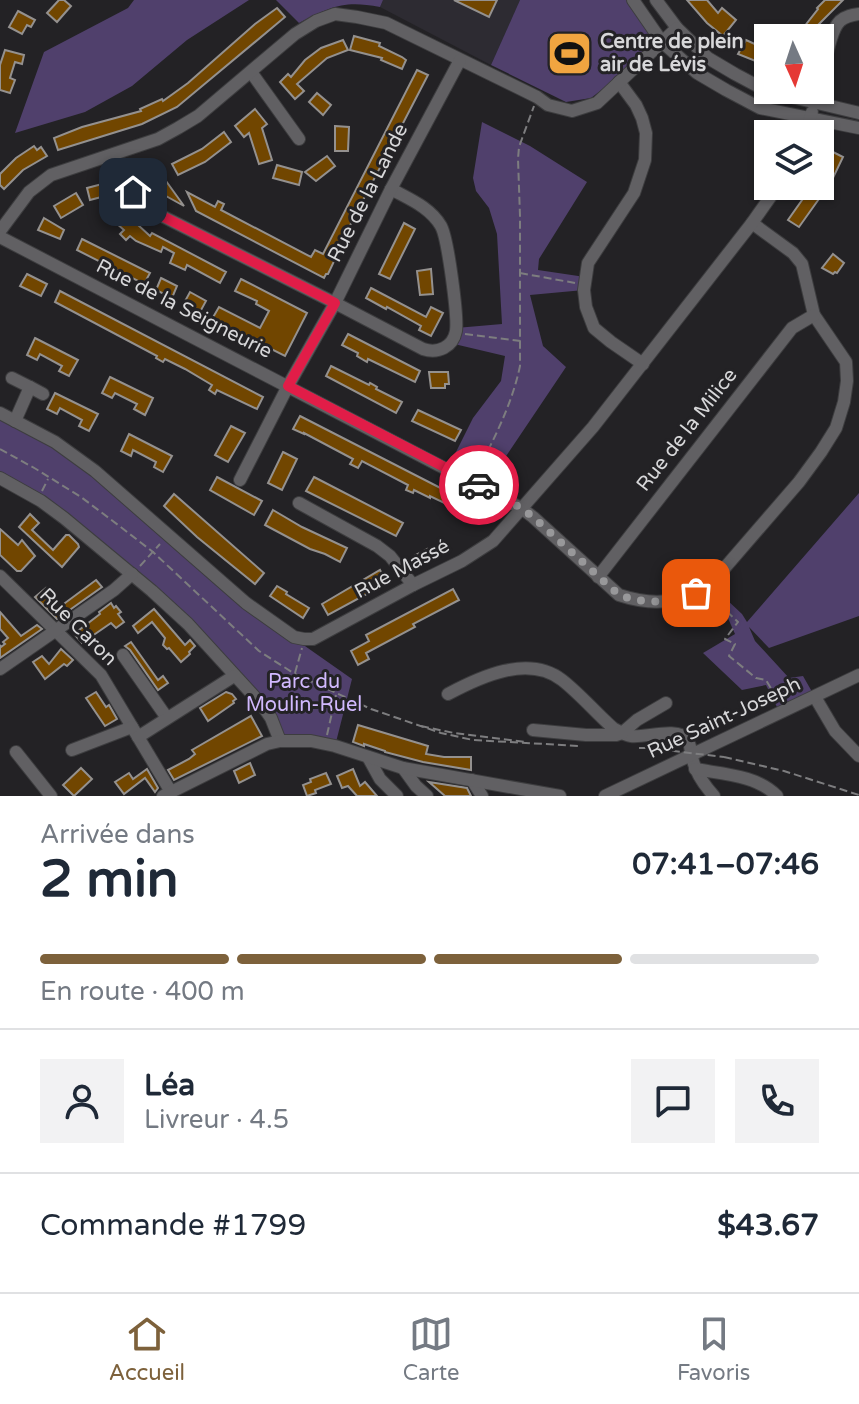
<!DOCTYPE html>
<html lang="fr">
<head>
<meta charset="utf-8">
<style>
  :root { --surface:#fff; --page:#f2f2f3; --text:#1f2937; --muted:#747a83; --line:#e0e1e3; --accent:#7d613b }
  body { margin:0; font-family:"Varela Round",sans-serif; background:var(--page); color:var(--text); height:100vh; display:flex; flex-direction:column; font-size:30px; white-space:nowrap }
  * { box-sizing:border-box; margin:0 }
  p { font-size:26px; color:var(--muted) }
  .icon { flex:none; width:44px; height:44px; fill:none; stroke:currentColor; stroke-width:2; stroke-linecap:round; stroke-linejoin:round }
  .map { position:relative; height:796px; overflow:hidden }
  .sheet { display:flex; flex-direction:column; background:var(--surface); flex:1 }
  .sheet>* { flex:none }
  .needle { width:52px; rotate:177deg }
  .tools { position:absolute; left:754px; top:24px; display:grid; gap:16px }
  .tools a { display:grid; place-items:center; width:80px; height:80px; border-radius:0px; background:var(--surface); box-shadow:0 2px 6px #0004; font-size:40px }
  .pin { position:absolute; display:grid; place-items:center; width:68px; height:68px; color:#fff; margin:-34px; border-radius:16px; box-shadow:0 4px 12px #0006 }
  .courier { position:absolute; display:grid; place-items:center; width:80px; height:80px; margin:-40px; border:6px solid #e11d48; border-radius:50%; background:#fff; color:#222; box-shadow:0 2px 10px #0007 }
  .overview em { font-style:normal; font-weight:700 }
  .overview div { display:flex; flex-direction:column-reverse }
  .overview { display:flex; align-items:center; justify-content:space-between; height:136px; padding:0 40px }
  h1 { font-size:52px; font-weight:700; line-height:60px }
  .bar { display:grid; grid-template-columns:repeat(4,1fr); gap:12px 8px; align-content:center; height:96px; padding:0 40px }
  .bar i { height:10px; border-radius:6px; background:var(--line) }
  .bar .on { background:var(--accent) }
  .bar p { grid-column:span 4 }
  .line { display:flex; align-items:center; gap:20px; padding:0 40px; border-top:2px solid var(--line) }
  .line div { flex:1 }
  .round { display:grid; place-items:center; flex:none; width:84px; height:84px; border-radius:0px; background:var(--page) }
  .tab-bar { display:flex; justify-content:space-around; align-items:center; height:112px; border-top:2px solid var(--line); background:var(--surface); font-size:22px; color:var(--muted) }
  .tab-bar a { display:grid; justify-items:center; gap:4px }
  .tab-bar .on { color:var(--accent) }
  .map>svg:first-child { display:block }
  .built { fill:#2d2b32 }
  .green { fill:#50406c }
  .building { fill:#714600; stroke:#94918f; stroke-width:2 }
  .lines { fill:none; stroke-linecap:round; stroke-linejoin:round }
  .minor-casing { stroke:#3d3d3f; stroke-width:14 }
  .path { stroke:#7d7d7f; stroke-width:2; stroke-dasharray:8 4; stroke-linecap:butt }
  .minor { stroke:#616063; stroke-width:12 }
  .path-bridge { stroke:#7d7d7f; stroke-width:2; stroke-dasharray:8 4; stroke-linecap:butt }
  .done { stroke:#98989a; stroke-width:8; stroke-dasharray:0 14.4 }
  .route { stroke:#e11d48; stroke-width:10 }
  .labels { text-anchor:middle; dominant-baseline:central; stroke-width:6; stroke-linejoin:round; paint-order:stroke }
  .poi-label { font-size:20px; font-weight:bold; fill:#d7d7d9; stroke:#232225; text-anchor:start }
  .street-label { font-size:20px; fill:#d7d7d9; stroke:#232225 }
  .park-label { font-size:20px; fill:#d1b9fe; stroke:#232225 }
</style>
</head>
<body>
<div class="map">
<svg width="859" height="796" viewBox="0 0 859 796">
  <rect width="100%" height="100%" fill="#232225"/>
  <path class="built" d="M383,0H520L491,65L380,7Z"/>
  <g class="green">
    <path d="M134,0H249L187,40L132,86L85,112L15,133L44,52L128,8Z"/>
    <path d="M276,0H383L380,7C343,0 331,7 299,23Z"/>
    <path d="M520,0H627L654,41L612,82L591,98L566,102L491,65Z"/>
    <path d="M482,122L530,146L587,182L539,259L538,270L585,277L584,290L530,295L543,346L566,367L492,477L453,458L473,418L501,381L505,356L450,343L456,328L502,324L497,234L489,208L476,191L473,178Z"/>
    <path d="M0,413L55,442L285,632L352,679L335,746L280,741L276,729L152,591L0,478Z"/>
    <path d="M859,493V616L769,648L749,627L755,641L789,678L803,676L815,697L780,713L766,685L742,690L703,653L735,634L727,616L701,590L710,584L742,614L747,622Z"/>
  </g>
  <g class="building">
    <path d="M59,0H64L71,6L57,22L47,13Z"/>
    <path d="M454,0H497L489,17Z"/>
    <path d="M687,0H707L718,13L722,8L736,20L723,36L707,23Z"/>
    <path d="M825,0H843L819,24L823,26L813,38H807L800,32L818,9L817,8Z"/>
    <path d="M277,8L285,17L177,107L142,124L58,150L54,138L82,127L141,111L140,109L162,99L163,101L188,83L255,24Z"/>
    <path d="M18,11L35,20L31,27L27,25L22,34L9,27Z"/>
    <path d="M354,36L380,43L379,46L402,57L406,60L402,69L381,60L382,58L350,50Z"/>
    <path d="M343,40L348,50L327,58L297,84L304,91L295,99L280,82L288,74L291,77L305,60L321,48Z"/>
    <path d="M746,40L757,45L756,49L768,54V66L738,54Z"/>
    <path d="M5,50L24,55L22,64L15,62L10,78L15,80L10,93L0,90V65Z"/>
    <path d="M417,70L428,75L345,235L346,236L328,274H326L324,278L196,211L187,192L215,207L218,201L224,204L221,210L311,257L315,250L323,254Z"/>
    <path d="M317,93L331,105L323,115L309,102Z"/>
    <path d="M255,109L267,124L262,128L272,160L259,164L249,133L244,137L235,126Z"/>
    <path d="M335,126L349,127L348,151H335Z"/>
    <path d="M224,132L231,142L205,162L178,175L172,164L202,149Z"/>
    <path d="M34,146L37,150L41,147L47,156L23,170L4,189L0,185V174L16,158Z"/>
    <path d="M831,151L843,157L831,182L799,227L788,220L812,186H820V174L826,166L824,165Z"/>
    <path d="M327,156L335,166L316,181L305,172Z"/>
    <path d="M277,165L302,172L299,185L273,178Z"/>
    <path d="M154,166L166,181L184,206L166,196L162,191L159,193L144,173Z"/>
    <path d="M106,183L109,195L90,200L87,188Z"/>
    <path d="M76,193L83,205L61,218L54,206Z"/>
    <path d="M125,213L150,236L152,233L226,272L220,283L187,265L185,270L170,263L174,253L163,247L161,252L136,241L130,236L126,240L120,234L124,230L116,223Z"/>
    <path d="M44,218L64,230L60,239L38,230Z"/>
    <path d="M404,223L415,229L390,279L379,274Z"/>
    <path d="M82,239L150,273L144,284L77,250Z"/>
    <path d="M833,254L844,263L837,273L835,272L833,274L822,268Z"/>
    <path d="M431,269L433,294L420,295L417,271Z"/>
    <path d="M27,274L47,284L41,296L20,286Z"/>
    <path d="M161,278L177,286L172,298L156,290Z"/>
    <path d="M241,279L307,313L285,356L212,319L219,307L260,328L269,311L256,304L257,301L235,291Z"/>
    <path d="M371,288L426,317L431,307L443,313L431,336L419,330L421,326L387,307L386,309L366,298Z"/>
    <path d="M60,291L263,397L257,409L217,390L215,394L209,390L212,385L185,369L165,359L163,362L156,358L157,356L55,302Z"/>
    <path d="M190,292L206,301L200,312L184,303Z"/>
    <path d="M348,334L420,371L415,382L368,359L367,362L357,356L358,353L342,345Z"/>
    <path d="M35,338L78,360L69,376L59,371L62,366L40,354L37,360L27,355Z"/>
    <path d="M331,366L369,385L370,383L377,387L376,389L402,402L396,413L326,376Z"/>
    <path d="M429,372H448L449,384H445V388H431Z"/>
    <path d="M110,377L153,398L145,415L134,409L137,404L115,393L112,398L102,393Z"/>
    <path d="M55,393L98,414L89,431L79,426L82,420L60,408L57,414L47,409Z"/>
    <path d="M418,410L461,430L455,441L412,421Z"/>
    <path d="M300,416L462,499L457,509L430,496V498L414,490L413,493L406,490L408,485L362,461L358,468L350,464L353,459L304,433V434L293,429Z"/>
    <path d="M231,426L245,433L228,462L215,455Z"/>
    <path d="M129,434L172,456L163,472L154,467L156,462L133,450L131,456L121,451Z"/>
    <path d="M283,452L297,459L282,490L268,483Z"/>
    <path d="M217,477L262,501L254,515L210,490Z"/>
    <path d="M314,477L403,523L396,536L306,491Z"/>
    <path d="M174,494L264,573L255,584L197,537L164,506Z"/>
    <path d="M273,510L302,527L347,548L340,562L325,554L310,549L265,525Z"/>
    <path d="M30,514L39,523L32,530L53,550L66,535H69L78,544L79,547L62,567L19,527Z"/>
    <path d="M0,529L18,545L22,540L35,556L21,571H17L0,555Z"/>
    <path d="M429,548L434,558L419,566L414,556Z"/>
    <path d="M380,570L387,583L328,615L322,604Z"/>
    <path d="M96,580L102,587L57,619L35,597L46,588L61,606Z"/>
    <path d="M277,586L287,592L286,594L309,608L303,618L270,596Z"/>
    <path d="M453,589L459,600L413,624L415,627L366,653L369,659L358,665L351,651L369,641L366,635Z"/>
    <path d="M111,603L114,608L116,606L121,612L118,614L124,622L116,628L111,623L82,643L74,634L100,614L99,612Z"/>
    <path d="M154,609L185,645L190,640L195,646L189,652L190,654L181,662L169,648L167,649L163,645L165,638L152,622L138,633L133,626Z"/>
    <path d="M0,612L21,636L37,625L42,629L0,658V645L1,647L5,644L3,642L8,638L0,629Z"/>
    <path d="M131,642L158,680L163,676L168,683L158,690L130,650L125,646Z"/>
    <path d="M61,649L73,660L67,666L64,664L45,679L33,662L42,656L49,664Z"/>
    <path d="M96,692L106,707L109,705L117,719L105,726L86,698Z"/>
    <path d="M226,692L232,694L236,699L233,701L234,703L208,721L200,708Z"/>
    <path d="M251,716L262,736L174,780L168,770L189,759L195,754L192,750Z"/>
    <path d="M358,725L428,746L426,754L444,757H471V770L423,762L385,752V751L364,744V746L353,742Z"/>
    <path d="M250,763L255,775L239,783L234,771Z"/>
    <path d="M81,768L92,779L74,796L63,785Z"/>
    <path d="M147,769L158,788L155,792L145,778L124,794L115,782L129,773L133,779Z"/>
    <path d="M353,769L360,786L365,782L377,796H357L348,786L342,788L337,776Z"/>
    <path d="M326,773L331,784L315,790L316,793L307,796L303,785L311,782L310,779Z"/>
    <path d="M429,782L467,788L471,796H445Z"/>
  </g>
  <g class="lines">
    <defs>
      <g id="minor">
        <path d="M633,0L662,42L697,73L726,90L760,108L859,128"/>
        <path d="M656,0L677,28L708,58L735,74L767,91L859,113"/>
        <path d="M251,72L299,139"/>
        <path d="M619,82L636,105L642,118L646,133L645,160L634,193L588,263L584,290L586,307L594,328L611,342L643,364"/>
        <path d="M820,85C824,70 829,31 840,21C846,16 852,15 859,14"/>
        <path d="M805,134L812,112"/>
        <path d="M112,155C126,183 133,194 158,214L335,303L423,349C438,354 453,347 456,331C458,316 448,239 441,226C430,207 409,199 391,189"/>
        <path d="M0,231L29,192L51,175L158,139L178,128L198,116L295,34L316,21L335,14L357,17L386,23L537,97L548,105L572,111L597,103L677,28"/>
        <path d="M0,237L521,508L533,517L619,595C659,608 692,603 722,571L799,482L821,452L836,428L844,402L847,381L846,362L814,315L802,264L793,253L752,223"/>
        <path d="M12,378L30,387"/>
        <path d="M0,413L55,442L95,471L246,603L294,637L304,639H313L413,585L462,561L493,541L593,427L752,223L778,186"/>
        <path d="M15,421L30,387L43,394"/>
        <path d="M0,478L41,501L64,518L152,591L188,624L262,705L271,718L280,741"/>
        <path d="M240,480L288,386L335,303L391,189L460,60"/>
        <path d="M299,503L377,546L390,556L413,585"/>
        <path d="M0,576L101,675L171,792"/>
        <path d="M598,577L792,328L814,315"/>
        <path d="M123,655L167,718"/>
        <path d="M0,669L114,590L132,574"/>
        <path d="M448,694C480,677 528,654 562,680C580,694 596,713 613,728C619,731 624,735 631,736C645,738 677,727 687,739C691,744 690,751 692,757C695,772 704,785 714,796"/>
        <path d="M815,697L835,731L859,756"/>
        <path d="M533,730L586,735H616L622,733L637,720L666,703"/>
        <path d="M138,737L234,676"/>
        <path d="M72,750L132,727"/>
        <path d="M16,752L51,796"/>
        <path d="M368,757L380,779L397,796"/>
        <path d="M403,768L416,786L427,796"/>
        <path d="M695,769C722,774 757,775 777,796"/>
        <path d="M472,780L482,796"/>
        <path d="M163,796L267,744L280,741H311L335,746L403,768L560,796"/>
        <path d="M605,796L859,675"/>
      </g>
    </defs>
    <use href="#minor" class="minor-casing"/>
    <g class="path">
      <path d="M520,273L575,283"/>
      <path d="M465,334L521,341"/>
      <path d="M0,449L36,469L81,497L122,528L153,552L259,651L295,674L371,709L441,733L473,740L580,746"/>
      <path d="M477,472C495,437 512,404 520,366V216L518,159L519,147L534,106"/>
      <path d="M42,491L48,479"/>
      <path d="M140,566L160,544"/>
      <path d="M709,595L738,622L725,639L735,644L729,656L756,678L766,680L778,700"/>
      <path d="M295,673L302,648"/>
      <path d="M421,726L454,733L525,742"/>
      <path d="M327,735L336,695"/>
      <path d="M639,748H648"/>
      <path d="M724,757L784,771L859,795"/>
    </g>
    <use href="#minor" class="minor"/>
    <path class="path-bridge" d="M648,748L724,757"/>
  </g>
  <g class="lines">
    <path class="done" d="M479,485L521,508L533,517L619,595C646,604 669,604 696,593"/>
    <path class="route" d="M133,192L158,214L335,303L288,386L479,485"/>
  </g>
  <defs>
    <symbol id="stadium-square" viewBox="-11 -11 22 22"><rect x="-9" y="-9" width="18" height="18" rx="4" fill="#f1a540" stroke="#232225"/><path d="M0-5a6.5 5 0 1 0 0 10a6.5 5 0 1 0 0-10ZM-3.5-1.8h7v3.6h-7Z" fill="#111"/></symbol>
  </defs>
  <g fill-rule="evenodd">
    <use href="#stadium-square" x="544" y="28" width="51" height="51"/>
  </g>
  <g class="labels">
    <g class="poi-label">
      <text x="600" y="42">Centre de plein<tspan x="600" dy="23">air de Lévis</tspan></text>
    </g>
    <g class="street-label">
      <text transform="translate(368 193) rotate(-63)">Rue de la Lande</text>
      <text transform="translate(184 309) rotate(27)">Rue de la Seigneurie</text>
      <text transform="translate(687 430) rotate(-52)">Rue de la Milice</text>
      <text transform="translate(402 569) rotate(-28)">Rue Massé</text>
      <text transform="translate(78 627) rotate(45)">Rue Caron</text>
      <text transform="translate(724 718) rotate(-25)">Rue Saint-Joseph</text>
    </g>
    <g class="park-label">
      <text x="304" y="682">Parc du<tspan x="304" dy="23">Moulin-Ruel</tspan></text>
    </g>
  </g>
</svg>
<div class="tools">
<a><svg class="needle" viewBox="-14 -14 28 28"><path d="M0-13l5 13h-10z" fill="#e53935"/><path d="M0 13l5-13h-10z" fill="#747a83"/></svg></a>
<a><svg class="icon" aria-label="layers" viewBox="0 0 24 24"><path d="M12 4l9 5-9 5-9-5zM3 14l9 5 9-5"/></svg></a>
</div>
<div class="pin" style="left:696px;top:593px;background:#ea580c"><svg class="icon" aria-label="bag" viewBox="0 0 24 24"><path d="M5 8h14l-1 12H6zM9 8a3 3 0 0 1 6 0"/></svg></div>
<div class="pin" style="left:133px;top:192px;background:#1f2937"><svg class="icon" aria-label="home" viewBox="0 0 24 24"><path d="M3 11l9-7 9 7M6 9v11h12V9"/></svg></div>
<div class="courier" style="left:479px;top:485px"><svg class="icon" aria-label="car" viewBox="0 0 24 24"><path d="M5 17H2v-5l4-1 3-4h7l3 4 3 1v5h-3M9 17h6M6 11h13"/><circle cx="7" cy="17" r="2"/><circle cx="17" cy="17" r="2"/></svg></div>
</div>
<section class="sheet">
<div class="overview"><div><h1>2 min</h1><p>Arrivée dans</p></div><em>07:41–07:46</em></div>
<div class="bar"><i class="on"></i><i class="on"></i><i class="on"></i><i></i><p>En route · 400 m</p></div>
<div class="line" style="height:144px"><a class="round"><svg class="icon" aria-label="person" viewBox="0 0 24 24"><circle cx="12" cy="8" r="4"/><path d="M4 21q1-7 8-7t8 7"/></svg></a><div><b>Léa</b><p>Livreur · 4.5</p></div><a class="round"><svg class="icon" aria-label="chat" viewBox="0 0 24 24"><path d="M4 5h16v11H9l-5 4z"/></svg></a><a class="round"><svg class="icon" aria-label="phone" viewBox="0 0 24 24"><path d="M5 4h4l2 5-3 2q2 4 5 5l2-3 5 2v4C11 20 4 13 5 4z"/></svg></a></div>
<div class="line" style="height:104px"><div>Commande #1799</div><b>$43.67</b></div>
</section>
<nav class="tab-bar">
<a class="on"><svg class="icon" aria-label="home" viewBox="0 0 24 24"><path d="M3 11l9-7 9 7M6 9v11h12V9"/></svg>Accueil</a>
<a><svg class="icon" aria-label="map" viewBox="0 0 24 24"><path d="M3 6l6-2 6 2 6-2v14l-6 2-6-2-6 2zM9 4v14M15 6v14"/></svg>Carte</a>
<a><svg class="icon" aria-label="saved" viewBox="0 0 24 24"><path d="M7 4h10v16l-5-4-5 4z"/></svg>Favoris</a>
</nav>
</body>
</html>
